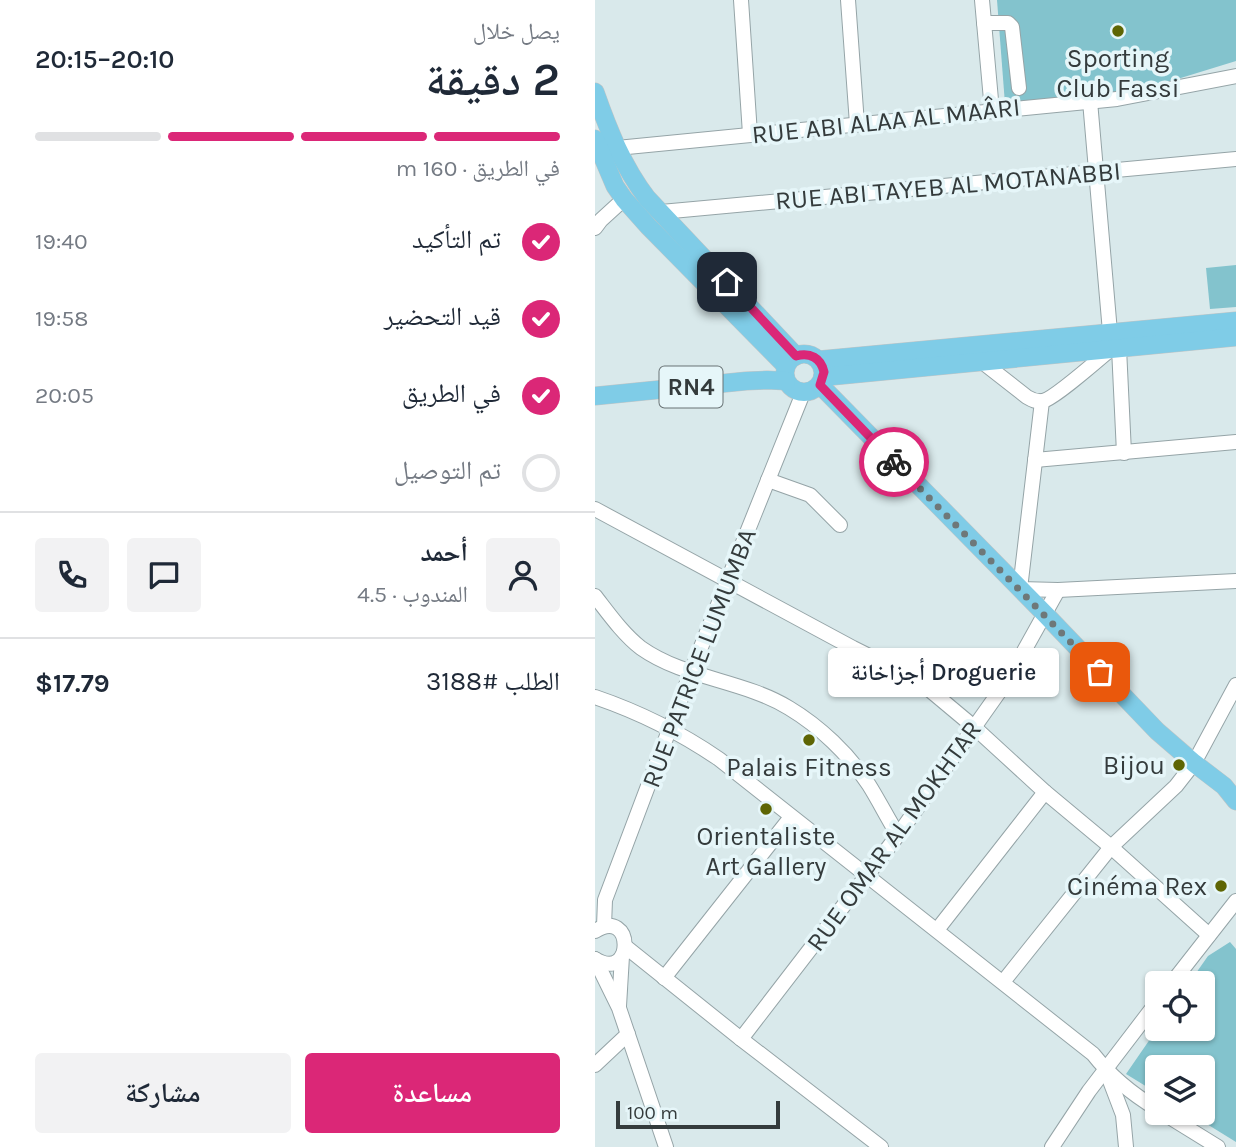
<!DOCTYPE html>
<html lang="ar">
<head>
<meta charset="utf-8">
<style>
  :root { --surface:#fff; --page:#f2f2f3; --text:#1f2937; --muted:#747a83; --line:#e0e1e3; --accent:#db2777 }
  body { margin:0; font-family:Karla,"Noto Naskh Arabic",sans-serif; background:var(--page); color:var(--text); direction:rtl; height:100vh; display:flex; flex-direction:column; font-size:26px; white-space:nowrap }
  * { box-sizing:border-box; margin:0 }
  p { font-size:23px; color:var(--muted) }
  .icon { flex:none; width:38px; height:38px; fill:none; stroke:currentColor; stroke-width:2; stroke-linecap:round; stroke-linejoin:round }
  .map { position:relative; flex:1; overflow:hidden; direction:ltr }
  .panel { display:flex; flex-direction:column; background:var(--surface); width:595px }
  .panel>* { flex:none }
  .tools { position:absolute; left:550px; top:971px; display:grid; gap:14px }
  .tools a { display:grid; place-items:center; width:70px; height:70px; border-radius:7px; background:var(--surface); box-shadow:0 2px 5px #0004; font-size:35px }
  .scale { position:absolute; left:21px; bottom:18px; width:164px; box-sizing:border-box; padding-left:7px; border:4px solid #343b3c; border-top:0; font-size:19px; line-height:24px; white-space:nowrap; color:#343b3c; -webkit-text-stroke:5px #e6f6f9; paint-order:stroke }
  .pin { position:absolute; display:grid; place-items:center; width:60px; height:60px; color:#fff; margin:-30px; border-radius:14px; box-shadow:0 4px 10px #0006 }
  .courier { position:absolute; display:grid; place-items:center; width:70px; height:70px; margin:-35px; border:5px solid #db2777; border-radius:50%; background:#fff; color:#222; box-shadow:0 2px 9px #0007 }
  .bubble { position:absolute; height:49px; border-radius:7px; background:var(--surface); box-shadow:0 2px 5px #0004; font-size:23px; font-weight:600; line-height:49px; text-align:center; direction:rtl }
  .headline em { font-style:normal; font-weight:600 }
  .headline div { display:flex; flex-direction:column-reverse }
  .headline { display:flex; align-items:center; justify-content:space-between; height:119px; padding:0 35px }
  h1 { font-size:46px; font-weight:600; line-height:52px }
  .bar { display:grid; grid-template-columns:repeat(4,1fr); gap:10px 7px; align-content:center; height:84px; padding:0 35px }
  .bar i { height:9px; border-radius:5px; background:var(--line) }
  .bar .current { background:var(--accent) }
  .bar p { grid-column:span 4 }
  .line { display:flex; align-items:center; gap:18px; padding:0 35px; border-top:2px solid var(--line) }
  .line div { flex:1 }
  .round { display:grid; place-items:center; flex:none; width:74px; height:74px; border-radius:7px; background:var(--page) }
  ol { padding:0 35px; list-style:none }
  li { display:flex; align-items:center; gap:21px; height:77px }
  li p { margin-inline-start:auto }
  li .icon { padding:7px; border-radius:50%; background:var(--accent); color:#fff; stroke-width:4 }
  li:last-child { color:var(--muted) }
  li i { width:38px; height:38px; border:4px solid var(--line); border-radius:50% }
  .primary-button { display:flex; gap:14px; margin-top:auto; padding:14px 35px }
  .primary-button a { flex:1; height:80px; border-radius:7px; background:var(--accent); color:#fff; font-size:28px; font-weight:600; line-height:80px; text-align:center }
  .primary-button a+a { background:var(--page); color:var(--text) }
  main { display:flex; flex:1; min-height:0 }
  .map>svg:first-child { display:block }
  .green { fill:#83c3cd }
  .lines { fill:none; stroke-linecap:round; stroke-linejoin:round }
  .minor-casing { stroke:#95a4a7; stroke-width:16 }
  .major-casing { stroke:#c2c4c4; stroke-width:19 }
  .minor { stroke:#fff; stroke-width:14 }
  .major { stroke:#7fcce7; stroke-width:18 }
  .done { stroke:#6e7879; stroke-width:7; stroke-dasharray:0 12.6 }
  .route { stroke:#db2777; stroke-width:9 }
  .poi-dot { fill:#5e6504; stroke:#e6f6f9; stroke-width:2.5 }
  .labels { text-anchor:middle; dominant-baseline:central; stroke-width:7; stroke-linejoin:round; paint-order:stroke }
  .shield { fill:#e6f6f9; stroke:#697375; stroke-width:2 }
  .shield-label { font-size:24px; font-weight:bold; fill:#343b3c }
  .poi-label { font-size:26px; fill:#343b3c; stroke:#e6f6f9 }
  .street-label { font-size:26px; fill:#343b3c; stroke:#e6f6f9 }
</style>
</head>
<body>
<main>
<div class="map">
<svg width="641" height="1147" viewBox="0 0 641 1147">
  <rect width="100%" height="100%" fill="#d9e9eb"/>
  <g class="green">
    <path d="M402,0H641V61L550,89L410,104Z"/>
    <path d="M641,265V307L615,309L611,268Z"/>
    <path d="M635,942L641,949V1142L594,1113H607V1068H562V1093L531,1074L562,1029H607V984L594,983L613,956Z"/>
  </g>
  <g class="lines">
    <defs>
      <g id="minor">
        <path d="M146,0L155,134"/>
        <path d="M253,0L262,124"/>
        <path d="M387,0L397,111"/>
        <path d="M389,23H413L417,27L424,88"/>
        <path d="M495,101L515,332"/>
        <path d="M22,148L522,99L641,76"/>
        <path d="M66,212L641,159"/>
        <path d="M0,228L6,220L29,199"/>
        <path d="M524,348L529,453"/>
        <path d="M386,361L432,397C437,400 441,402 448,401C460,398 504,359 516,349"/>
        <path d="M447,401L425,589L463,590L641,581"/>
        <path d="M440,460L641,442"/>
        <path d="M173,480L215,495L245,525"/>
        <path d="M0,509L258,648L324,681L379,727L450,792L516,847L614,935"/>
        <path d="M0,596C14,614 28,634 46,648C90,679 148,680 194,708C224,726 254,754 274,785C284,801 293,819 303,835"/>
        <path d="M0,697C44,712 86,733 124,759L498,1054C516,1077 537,1094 562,1109"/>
        <path d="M9,926L10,900L96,672L208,393"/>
        <path d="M342,930L450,792"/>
        <path d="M0,931C39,906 40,983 0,959"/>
        <path d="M31,947L146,1039L286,1147"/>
        <path d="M0,959L24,1008L71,1147"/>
        <path d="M69,978L196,817"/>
        <path d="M408,982L516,847L581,786L599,763L641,685"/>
        <path d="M576,984L641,901"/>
        <path d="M24,1006L27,956"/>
        <path d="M146,1039L303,835L414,678L463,590"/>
        <path d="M0,1065L33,1034"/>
        <path d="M512,1073L528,1115L531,1147"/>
        <path d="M568,1113L623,1147"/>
        <path d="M457,1147L494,1091L562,1002"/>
      </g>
      <g id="major">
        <path d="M0,92C13,129 28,167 52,198L201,356"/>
        <path d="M0,139L20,186L29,199L53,226L191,366"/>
        <circle cx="209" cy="373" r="19"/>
        <path d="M223,360L641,321"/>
        <path d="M228,377L641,337"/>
        <path d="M225,385L450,614L562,731L599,763L629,786L641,801"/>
        <path d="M0,396L151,381L172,380L191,381"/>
      </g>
    </defs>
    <use href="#minor" class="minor-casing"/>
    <use href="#major" class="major-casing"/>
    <use href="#minor" class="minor"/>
    <use href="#major" class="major"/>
  </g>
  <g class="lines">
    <path class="done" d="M299,462L505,672"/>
    <path class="route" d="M132,282L201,356C215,352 226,358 229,372L225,385L299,462"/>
  </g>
  <g class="poi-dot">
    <circle cx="523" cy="31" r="7"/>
    <circle cx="214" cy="740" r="7"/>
    <circle cx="584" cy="765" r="7"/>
    <circle cx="171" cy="809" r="7"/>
    <circle cx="626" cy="886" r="7"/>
  </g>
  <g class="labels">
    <rect class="shield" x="64.5" y="366.5" width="63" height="41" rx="5"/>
    <g class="shield-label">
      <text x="96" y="387">RN4</text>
    </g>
    <g class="poi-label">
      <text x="523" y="58">Sporting<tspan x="523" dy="30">Club Fassi</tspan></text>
      <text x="570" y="765" text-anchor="end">Bijou</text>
      <text x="214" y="767">Palais Fitness</text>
      <text x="171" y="836">Orientaliste<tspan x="171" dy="30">Art Gallery</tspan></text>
      <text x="612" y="886" text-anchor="end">Cinéma Rex</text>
    </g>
    <g class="street-label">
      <text transform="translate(291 121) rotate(-6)">RUE ABI ALAA AL MAÂRI</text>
      <text transform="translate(353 186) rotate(-5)">RUE ABI TAYEB AL MOTANABBI</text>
      <text transform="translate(104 658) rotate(-69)">RUE PATRICE LUMUMBA</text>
      <text transform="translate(299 836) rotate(-54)">RUE OMAR AL MOKHTAR</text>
    </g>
  </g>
</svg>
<div class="tools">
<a><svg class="icon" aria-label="locate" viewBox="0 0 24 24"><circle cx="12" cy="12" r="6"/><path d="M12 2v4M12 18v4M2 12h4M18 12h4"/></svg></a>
<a><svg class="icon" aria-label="layers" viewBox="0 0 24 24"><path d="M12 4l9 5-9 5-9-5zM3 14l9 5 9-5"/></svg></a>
</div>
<div class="scale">100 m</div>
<div class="pin" style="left:505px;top:672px;background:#ea580c"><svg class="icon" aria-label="bag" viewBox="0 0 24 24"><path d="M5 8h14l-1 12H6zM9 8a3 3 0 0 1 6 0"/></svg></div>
<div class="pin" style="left:132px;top:282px;background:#1f2937"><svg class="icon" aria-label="home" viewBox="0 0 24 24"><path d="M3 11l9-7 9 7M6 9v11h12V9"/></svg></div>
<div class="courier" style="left:299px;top:462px"><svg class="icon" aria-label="bike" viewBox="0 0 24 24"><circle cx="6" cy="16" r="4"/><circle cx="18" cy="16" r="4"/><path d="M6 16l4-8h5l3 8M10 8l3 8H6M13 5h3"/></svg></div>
<div class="bubble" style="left:233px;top:648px;width:231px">Droguerie أجزاخانة</div>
</div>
<section class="panel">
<div class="headline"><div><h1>2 دقيقة</h1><p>يصل خلال</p></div><em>20:10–20:15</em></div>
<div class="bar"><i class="current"></i><i class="current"></i><i class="current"></i><i></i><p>في الطريق · 160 m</p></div>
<ol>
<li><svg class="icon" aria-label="check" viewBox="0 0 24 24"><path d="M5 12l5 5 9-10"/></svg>تم التأكيد<p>19:40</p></li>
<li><svg class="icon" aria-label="check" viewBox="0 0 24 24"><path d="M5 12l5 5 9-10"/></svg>قيد التحضير<p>19:58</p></li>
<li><svg class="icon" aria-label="check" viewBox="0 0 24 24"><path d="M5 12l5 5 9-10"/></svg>في الطريق<p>20:05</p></li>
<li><i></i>تم التوصيل</li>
</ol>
<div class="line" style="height:126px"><a class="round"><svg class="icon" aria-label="person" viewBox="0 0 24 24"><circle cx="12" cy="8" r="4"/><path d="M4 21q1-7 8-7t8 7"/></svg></a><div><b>أحمد</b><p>المندوب · 4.5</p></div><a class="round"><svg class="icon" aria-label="chat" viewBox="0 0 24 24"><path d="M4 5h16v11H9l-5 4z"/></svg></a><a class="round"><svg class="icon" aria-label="phone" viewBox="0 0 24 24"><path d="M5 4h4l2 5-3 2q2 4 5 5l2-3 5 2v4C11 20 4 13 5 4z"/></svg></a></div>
<div class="line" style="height:91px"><div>الطلب #3188</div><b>$17.79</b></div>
<div class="primary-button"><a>مساعدة</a><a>مشاركة</a></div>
</section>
</main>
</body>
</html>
